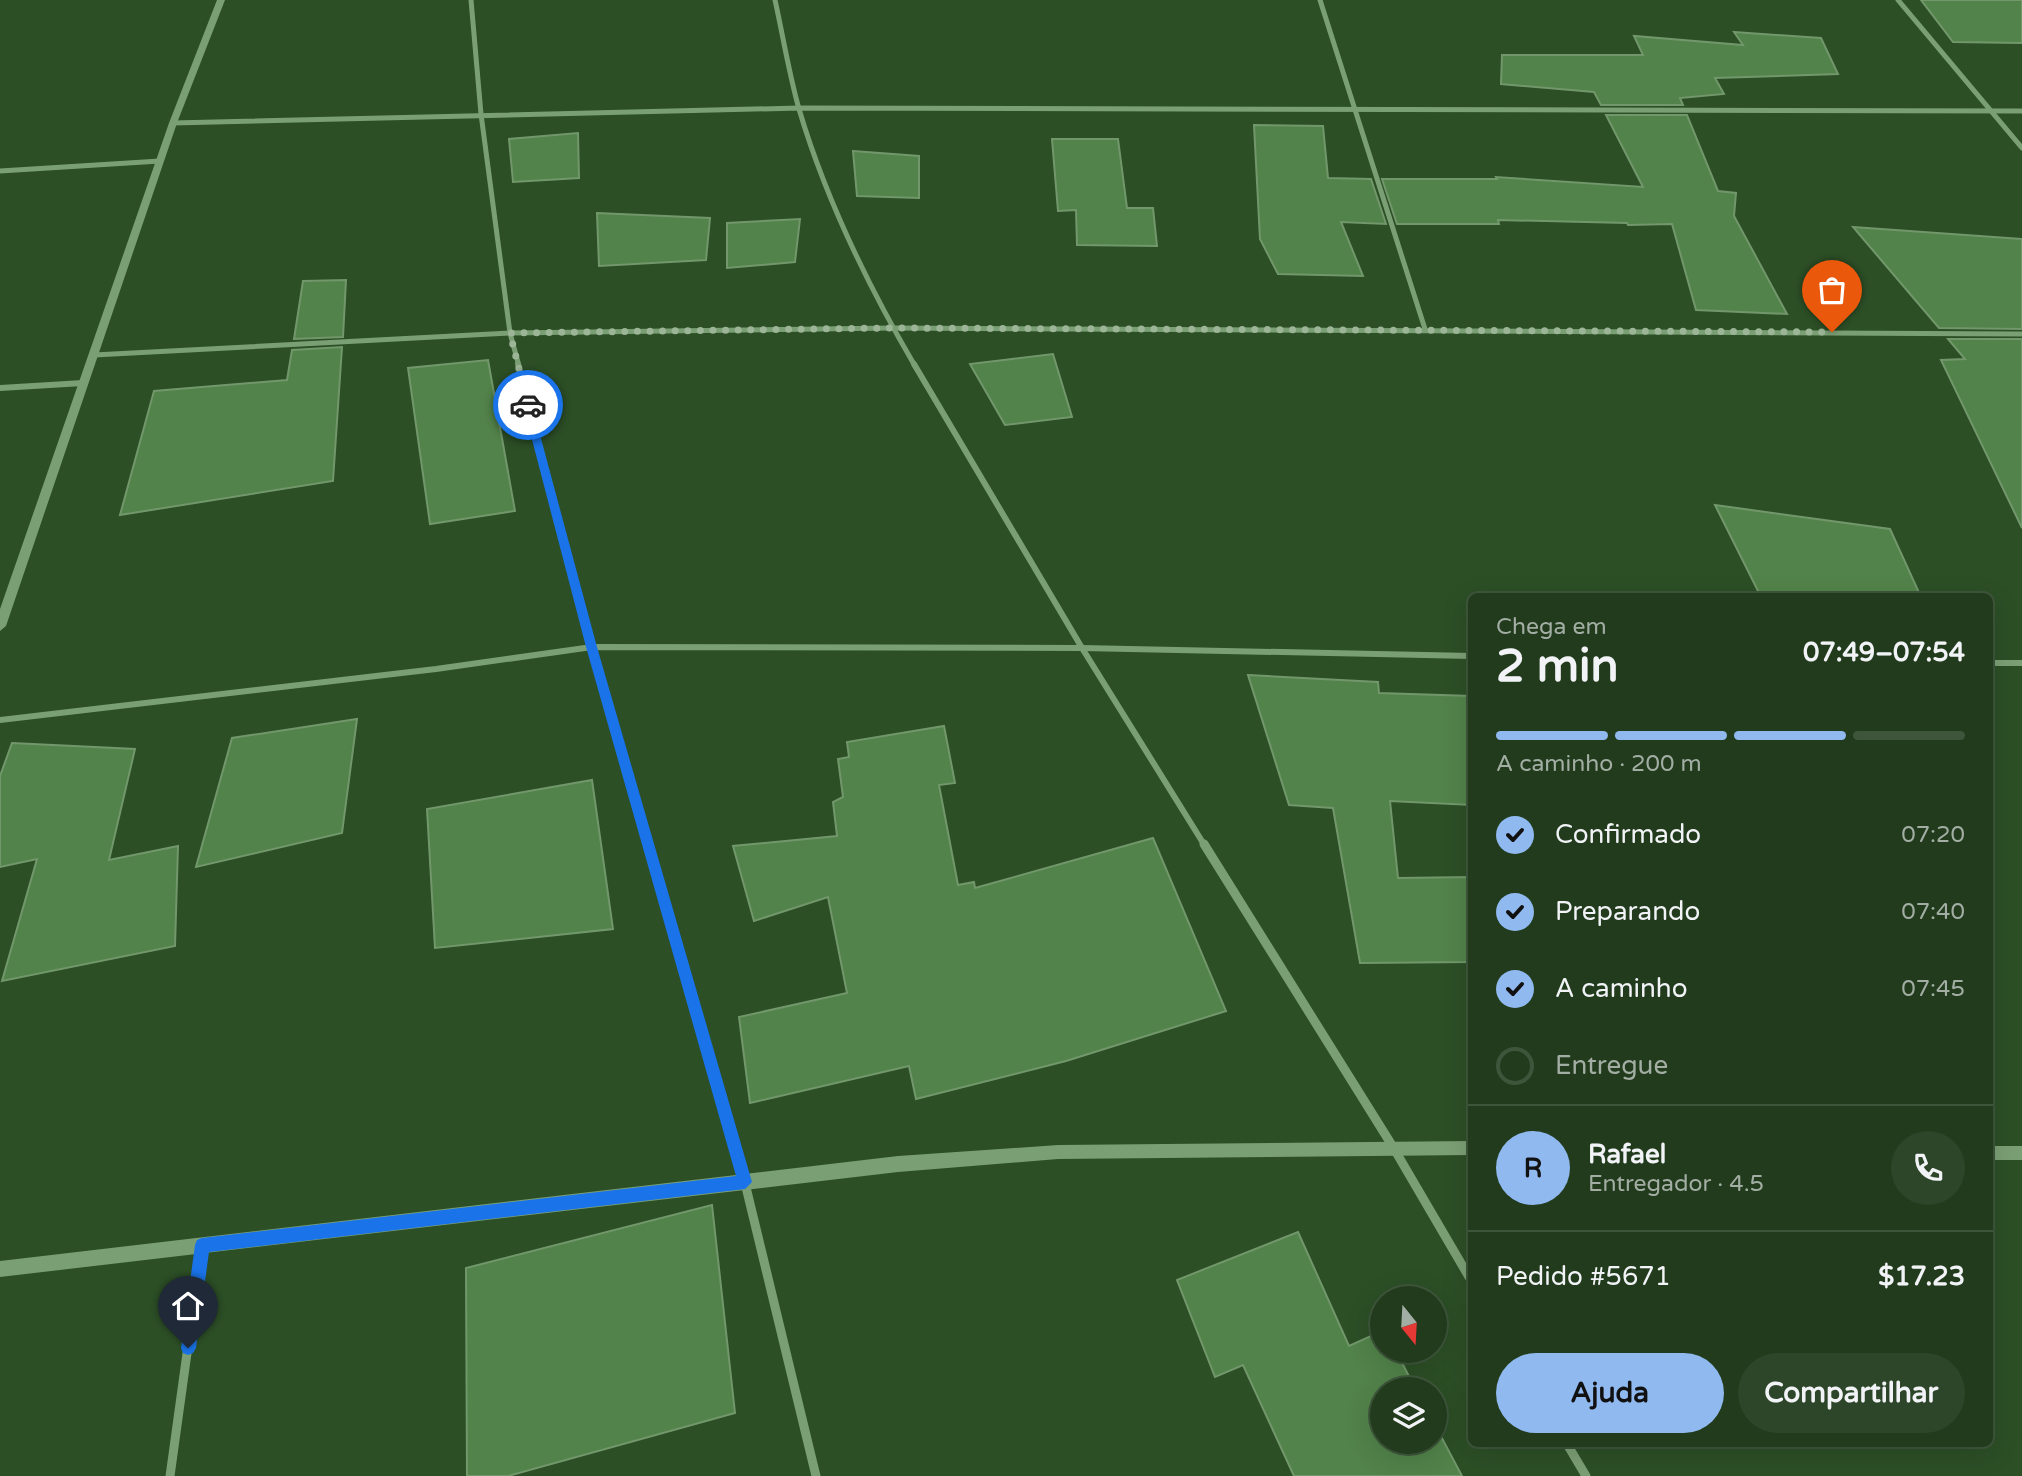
<!DOCTYPE html>
<html lang="pt">
<head>
<meta charset="utf-8">
<style>
  :root { --surface:#213b1c; --page:#2d4629; --text:#f1f3f6; --muted:#a2ada3; --line:#3e553b; --accent:#90b9f0 }
  body { margin:0; font-family:"Varela Round",sans-serif; background:var(--page); color:var(--text); height:100vh; display:flex; flex-direction:column; font-size:26px; white-space:nowrap }
  * { box-sizing:border-box; margin:0 }
  p { font-size:23px; color:var(--muted) }
  .icon { flex:none; width:38px; height:38px; fill:none; stroke:currentColor; stroke-width:2; stroke-linecap:round; stroke-linejoin:round }
  .map { position:relative; flex:1; overflow:hidden }
  .details { position:absolute; left:1468px; top:593px; width:525px; height:854px; display:flex; flex-direction:column; background:var(--surface); border-radius:10px; box-shadow:0 7px 28px #0002,0 0 0 2px var(--line) }
  .details>* { flex:none }
  .needle { width:46px; rotate:162deg }
  .fabs { position:absolute; left:1370px; top:1286px; display:grid; gap:14px }
  .fabs a { display:grid; place-items:center; width:77px; height:77px; border-radius:50%; background:var(--surface); box-shadow:0 7px 28px #0002,0 0 0 2px var(--line); font-size:35px }
  .pin { position:absolute; display:grid; place-items:center; width:60px; height:60px; color:#fff; margin:-72px -30px; border-radius:50% 50% 50% 0; rotate:-45deg; box-shadow:0 0 7px #0007 }
  .pin .icon { rotate:45deg }
  .courier { position:absolute; display:grid; place-items:center; width:70px; height:70px; margin:-35px; border:5px solid #1a73e8; border-radius:50%; background:#fff; color:#222; box-shadow:0 2px 9px #0007 }
  .head em { font-style:normal; font-weight:700 }
  .head div { display:flex; flex-direction:column-reverse }
  .head { display:flex; align-items:center; justify-content:space-between; height:119px; padding:0 28px }
  h1 { font-size:46px; font-weight:700; line-height:52px }
  .bar { display:grid; grid-template-columns:repeat(4,1fr); gap:10px 7px; align-content:center; height:84px; padding:0 28px }
  .bar i { height:9px; border-radius:5px; background:var(--line) }
  .bar .selected { background:var(--accent) }
  .bar p { grid-column:span 4 }
  .line { display:flex; align-items:center; gap:18px; padding:0 28px; border-top:2px solid var(--line) }
  .line div { flex:1 }
  .round { display:grid; place-items:center; flex:none; width:74px; height:74px; border-radius:37px; background:var(--page) }
  ol { padding:0 28px; list-style:none }
  li { display:flex; align-items:center; gap:21px; height:77px }
  li p { margin-inline-start:auto }
  li .icon { padding:7px; border-radius:50%; background:var(--accent); color:#111; stroke-width:4 }
  li:last-child { color:var(--muted) }
  li i { width:38px; height:38px; border:4px solid var(--line); border-radius:50% }
  .button { display:flex; gap:14px; margin-top:auto; padding:14px 28px }
  .button a { flex:1; height:80px; border-radius:42px; background:var(--accent); color:#111; font-size:28px; font-weight:700; line-height:80px; text-align:center }
  .button a+a { background:var(--page); color:var(--text) }
  .map>svg:first-child { display:block }
  .building { fill:#52834a; stroke:#71976b; stroke-width:2 }
  .lines { fill:none; stroke-linecap:round; stroke-linejoin:round }
  .minor-far2 { stroke:#7b9f75; stroke-width:5 }
  .minor-far1 { stroke:#7b9f75; stroke-width:6 }
  .minor { stroke:#7b9f75; stroke-width:9 }
  .tertiary { fill:#7b9f75; fill-rule:evenodd }
  .route { fill:#1a73e8 }
  .done { stroke:#9cb597; stroke-width:7; stroke-dasharray:0 12.6 }
</style>
</head>
<body>
<div class="map">
<svg width="2022" height="1476" viewBox="0 0 2022 1476">
  <rect width="100%" height="100%" fill="#2c4f26"/>
  <g class="building">
    <path d="M1921,0H2022V43L1953,42Z"/>
    <path d="M1734,32L1821,38L1838,74L1715,78L1724,94L1680,98L1683,105H1601L1594,92L1501,84L1502,55H1643L1634,36L1743,45Z"/>
    <path d="M1606,115H1687L1718,191L1736,193L1734,216L1787,314L1696,310L1672,224L1628,225L1627,223L1498,220L1499,224H1397L1382,179H1497L1496,177L1643,187Z"/>
    <path d="M1254,125L1323,126L1328,178L1371,179L1386,224L1341,222L1363,276L1278,274L1260,239Z"/>
    <path d="M578,133L579,178L513,182L509,139Z"/>
    <path d="M1052,139H1118L1127,208H1153L1157,246L1077,245L1076,210L1058,211Z"/>
    <path d="M853,151L919,156V198L857,196Z"/>
    <path d="M597,213L710,218L706,260L599,266Z"/>
    <path d="M800,219L795,262L727,268V223Z"/>
    <path d="M1853,227L2022,239V329L1939,328Z"/>
    <path d="M346,280L343,337L294,339L303,281Z"/>
    <path d="M1948,339H2022V528L1941,360L1965,359Z"/>
    <path d="M342,347L333,481L120,515L154,391L287,380L292,350Z"/>
    <path d="M1053,354L1072,417L1005,425L970,364Z"/>
    <path d="M488,360L515,511L430,524L408,368Z"/>
    <path d="M1715,505L1890,529L1921,597H1761Z"/>
    <path d="M1248,675L1378,682L1379,693L1472,696V805L1390,801L1398,878L1472,877V962L1360,963L1333,808L1289,805Z"/>
    <path d="M357,719L342,833L196,867L232,738Z"/>
    <path d="M944,726L955,783L939,785L958,885L974,882L975,888L1153,838L1226,1011L1066,1061L916,1099L909,1066L750,1103L739,1017L847,993L828,897L754,921L733,846L837,836L833,802L843,797L838,759L849,757L847,742Z"/>
    <path d="M12,743L135,749L109,860L178,846L175,946L2,981L37,859L0,867V776Z"/>
    <path d="M592,780L613,929L435,948L427,809Z"/>
    <path d="M712,1205L735,1413L508,1476H467L466,1268Z"/>
    <path d="M1298,1232L1349,1346L1382,1331V1351H1396L1416,1390H1382V1442H1435V1425L1462,1476H1294L1243,1365L1215,1377L1177,1280Z"/>
  </g>
  <g class="lines">
    <g class="minor-far2">
      <path d="M471,0L481,114L510,333L519,366"/>
      <path d="M775,0C783,36 789,74 799,109C826,200 867,284 915,366"/>
      <path d="M1320,0L1425,329"/>
      <path d="M1898,0L2022,148"/>
      <path d="M173,123L799,108L2022,111"/>
      <path d="M0,171L160,161"/>
      <path d="M94,355L510,333L893,328L2022,334"/>
    </g>
    <g class="minor-far1">
      <path d="M518,364L592,647L649,846"/>
      <path d="M914,364L1082,648L1205,846"/>
      <path d="M0,388L83,383"/>
      <path d="M1990,663H2022"/>
      <path d="M0,720L436,669L592,647L1082,648L1472,656"/>
    </g>
    <g class="minor">
      <path d="M648,844L745,1183L816,1476"/>
      <path d="M1204,844L1393,1147L1472,1282"/>
      <path d="M1567,1444L1586,1476"/>
      <path d="M170,1476L202,1245"/>
    </g>
    <g class="tertiary">
      <path d="M217,0H225L177,123L6,626L0,631V609L169,123Z"/>
      <path d="M1472,1141V1155L1058,1159L898,1172L0,1277V1261L898,1156L1058,1145Z"/>
      <rect x="1990" y="1146" width="32" height="14"/>
    </g>
  </g>
  <path class="route" d="M528,402L532,405L597,647L752,1182L745,1189L209,1252L196,1348L193,1353L188,1355L183,1353L181,1348L195,1245L197,1240L202,1238L736,1176L586,647L523,405Z"/>
  <g class="lines">
    <path class="done" d="M528,405L510,333L892,328L1832,332"/>
  </g>
</svg>
<div class="fabs">
<a><svg class="needle" viewBox="-14 -14 28 28"><path d="M0-13l5 13h-10z" fill="#e53935"/><path d="M0 13l5-13h-10z" fill="#a2ada3"/></svg></a>
<a><svg class="icon" aria-label="layers" viewBox="0 0 24 24"><path d="M12 4l9 5-9 5-9-5zM3 14l9 5 9-5"/></svg></a>
</div>
<div class="pin" style="left:1832px;top:332px;background:#ea580c"><svg class="icon" aria-label="bag" viewBox="0 0 24 24"><path d="M5 8h14l-1 12H6zM9 8a3 3 0 0 1 6 0"/></svg></div>
<div class="pin" style="left:188px;top:1348px;background:#1f2937"><svg class="icon" aria-label="home" viewBox="0 0 24 24"><path d="M3 11l9-7 9 7M6 9v11h12V9"/></svg></div>
<div class="courier" style="left:528px;top:405px"><svg class="icon" aria-label="car" viewBox="0 0 24 24"><path d="M5 17H2v-5l4-1 3-4h7l3 4 3 1v5h-3M9 17h6M6 11h13"/><circle cx="7" cy="17" r="2"/><circle cx="17" cy="17" r="2"/></svg></div>
<section class="details">
<div class="head"><div><h1>2 min</h1><p>Chega em</p></div><em>07:49–07:54</em></div>
<div class="bar"><i class="selected"></i><i class="selected"></i><i class="selected"></i><i></i><p>A caminho · 200 m</p></div>
<ol>
<li><svg class="icon" aria-label="check" viewBox="0 0 24 24"><path d="M5 12l5 5 9-10"/></svg>Confirmado<p>07:20</p></li>
<li><svg class="icon" aria-label="check" viewBox="0 0 24 24"><path d="M5 12l5 5 9-10"/></svg>Preparando<p>07:40</p></li>
<li><svg class="icon" aria-label="check" viewBox="0 0 24 24"><path d="M5 12l5 5 9-10"/></svg>A caminho<p>07:45</p></li>
<li><i></i>Entregue</li>
</ol>
<div class="line" style="height:126px"><b class="round" style="background:var(--accent);color:#111">R</b><div><b>Rafael</b><p>Entregador · 4.5</p></div><a class="round"><svg class="icon" aria-label="phone" viewBox="0 0 24 24"><path d="M5 4h4l2 5-3 2q2 4 5 5l2-3 5 2v4C11 20 4 13 5 4z"/></svg></a></div>
<div class="line" style="height:91px"><div>Pedido #5671</div><b>$17.23</b></div>
<div class="button"><a>Ajuda</a><a>Compartilhar</a></div>
</section>
</div>
</body>
</html>
